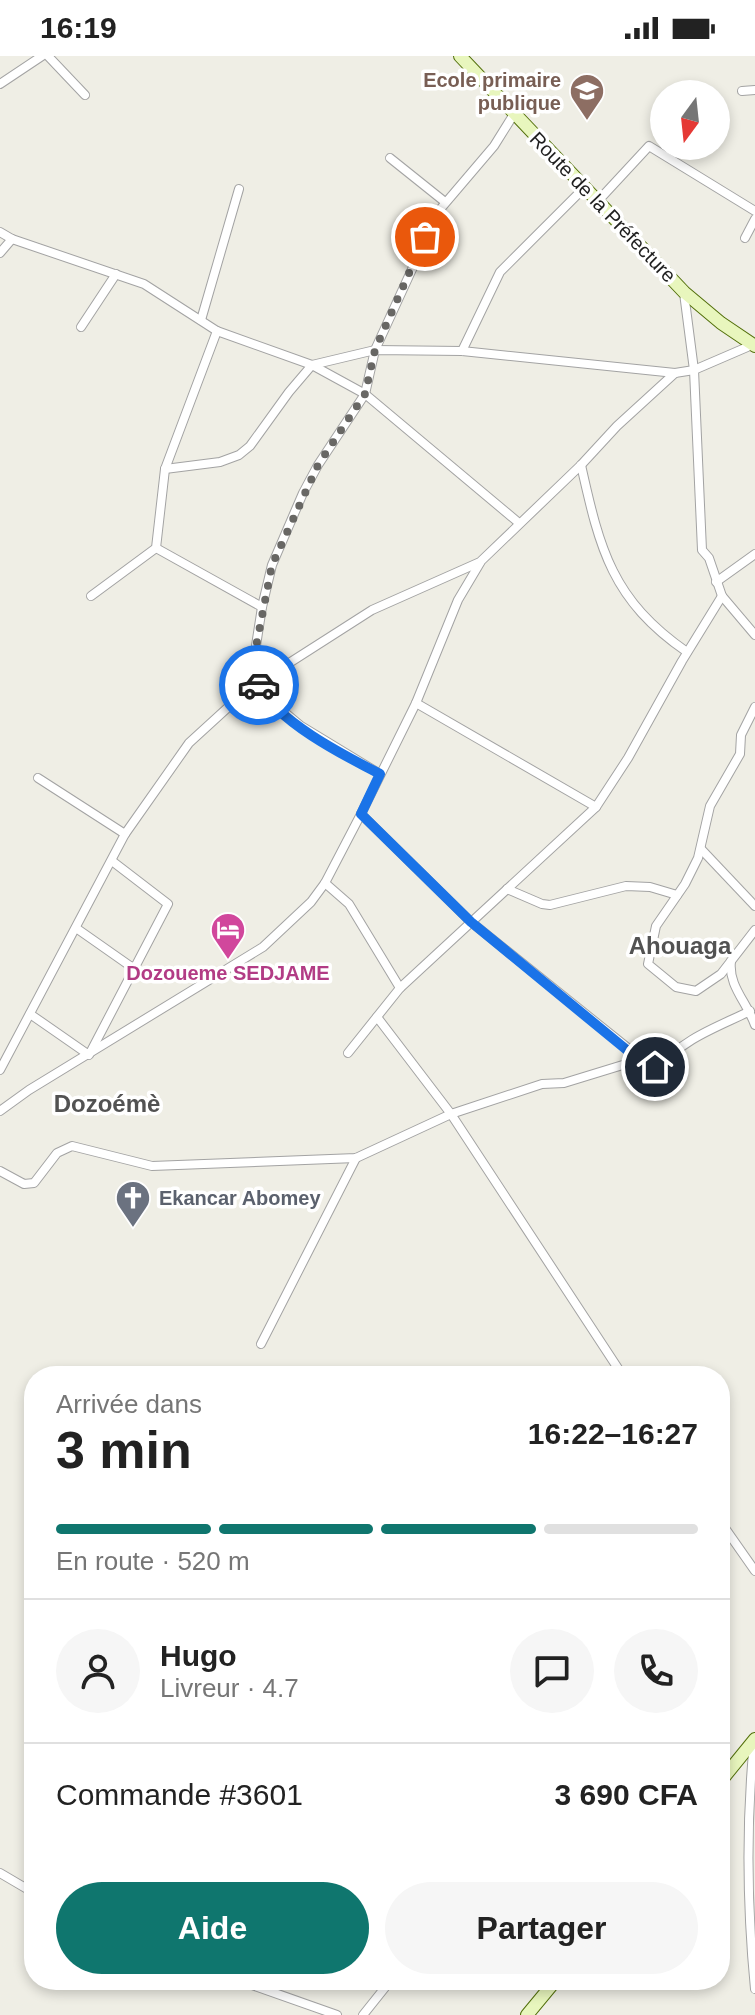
<!DOCTYPE html>
<html lang="fr">
<head>
<meta charset="utf-8">
<style>
  :root { --surface:#fff; --page:#f6f6f6; --text:#222; --muted:#767676; --line:#e0e0e0; --accent:#0f766e }
  body { margin:0; font-family:Helvetica,sans-serif; background:var(--page); color:var(--text); height:100vh; display:flex; flex-direction:column; font-size:30px; white-space:nowrap }
  * { box-sizing:border-box; margin:0 }
  p { font-size:26px; color:var(--muted) }
  .icon { flex:none; width:44px; height:44px; fill:none; stroke:currentColor; stroke-width:2; stroke-linecap:round; stroke-linejoin:round }
  .map { position:relative; flex:1; overflow:hidden }
  .side { position:absolute; left:24px; top:1310px; width:706px; height:624px; display:flex; flex-direction:column; background:var(--surface); border-radius:32px; box-shadow:0 4px 12px #0003 }
  .side>* { flex:none }
  .needle { width:52px; rotate:195deg }
  .tools { position:absolute; left:650px; top:24px; display:grid; gap:16px }
  .tools a { display:grid; place-items:center; width:80px; height:80px; border-radius:50%; background:var(--surface); box-shadow:0 4px 12px #0003; font-size:40px }
  .pin { position:absolute; display:grid; place-items:center; width:68px; height:68px; color:#fff; margin:-34px; border:4px solid #fff; border-radius:50%; box-shadow:0 2px 8px #0007 }
  .courier { position:absolute; display:grid; place-items:center; width:80px; height:80px; margin:-40px; border:6px solid #1a73e8; border-radius:50%; background:#fff; color:#222; box-shadow:0 2px 10px #0007 }
  .overview em { font-style:normal; font-weight:800 }
  .overview div { display:flex; flex-direction:column-reverse }
  .overview { display:flex; align-items:center; justify-content:space-between; height:136px; padding:0 32px }
  h1 { font-size:52px; font-weight:800; line-height:60px }
  .bar { display:grid; grid-template-columns:repeat(4,1fr); gap:12px 8px; align-content:center; height:96px; padding:0 32px }
  .bar i { height:10px; border-radius:6px; background:var(--line) }
  .bar .on { background:var(--accent) }
  .bar p { grid-column:span 4 }
  .line { display:flex; align-items:center; gap:20px; padding:0 32px; border-top:2px solid var(--line) }
  .line div { flex:1 }
  .round { display:grid; place-items:center; flex:none; width:84px; height:84px; border-radius:42px; background:var(--page) }
  .cta { display:flex; gap:16px; margin-top:auto; padding:16px 32px }
  .cta a { flex:1; height:92px; border-radius:48px; background:var(--accent); color:#fff; font-size:32px; font-weight:800; line-height:92px; text-align:center }
  .cta a+a { background:var(--page); color:var(--text) }
  .status { display:flex; justify-content:space-between; align-items:center; height:56px; padding:0 40px; background:var(--surface); direction:ltr }
  .status svg { height:22px; fill:currentColor }
  .map>svg:first-child { display:block }
  .lines { fill:none; stroke-linecap:round; stroke-linejoin:round }
  .street-casing { stroke:#a3a3a3; stroke-width:10 }
  .secondary-casing { stroke:#53700b; stroke-width:14 }
  .street { stroke:#fff; stroke-width:8 }
  .secondary { stroke:#e8f6bd; stroke-width:12 }
  .done { stroke:#686764; stroke-width:8; stroke-dasharray:0 14.4 }
  .route { stroke:#1a73e8; stroke-width:10 }
  .labels { text-anchor:middle; dominant-baseline:central; stroke-width:7; stroke-linejoin:round; paint-order:stroke }
  .education-label { font-size:20px; font-weight:bold; fill:#785e54; stroke:#fff; text-anchor:end }
  .street-label { font-size:20px; fill:#1f1f1f; stroke:#fff }
  .hotel-label { font-size:20px; font-weight:bold; fill:#b23c85; stroke:#fff }
  .worship-label { font-size:20px; font-weight:bold; fill:#5b616d; stroke:#fff; text-anchor:start }
  .quarter-label { font-size:24px; font-weight:bold; fill:#525252; stroke:#fff }
</style>
</head>
<body>
<div class="status"><b>16:19</b><svg viewBox="0 0 49 12"><path d="M0 12V9h3v3zM5 12V6h3v6zM10 12V3h3v9zM15 12V0h3v12zM26 1h20v11H26zM47 4h2v5h-2z"/></svg></div>
<div class="map">
<svg width="755" height="1959" viewBox="0 0 755 1959">
  <rect width="100%" height="100%" fill="#efeee5"/>
  <g class="lines">
    <defs>
      <g id="street">
        <path d="M48,0L85,39"/>
        <path d="M0,28L42,0"/>
        <path d="M742,35L755,34"/>
        <path d="M390,102L445,146"/>
        <path d="M598,145L649,90L755,155"/>
        <path d="M0,176L12,183L144,228L217,275L312,309L365,338L519,467"/>
        <path d="M745,182L755,163"/>
        <path d="M0,197L12,183"/>
        <path d="M684,237L694,314L702,494L709,502L722,540L755,579"/>
        <path d="M201,264L239,133"/>
        <path d="M81,271L116,218"/>
        <path d="M462,295L500,216L585,131"/>
        <path d="M581,409C600,494 612,544 687,596"/>
        <path d="M165,413L220,406L239,399L250,390L289,336L312,309L375,294L462,295L675,317"/>
        <path d="M156,492L262,551"/>
        <path d="M716,526L755,498"/>
        <path d="M91,540L156,492L165,413L217,275"/>
        <path d="M416,647L596,751"/>
        <path d="M755,651L741,679L740,698L710,750L698,802L685,828L656,870L648,908L676,931L696,935L721,918L755,874"/>
        <path d="M380,718L301,670L264,639L258,627L255,596L262,551L272,509L303,437L318,409L365,338L375,294L419,198L431,164L494,90L514,58"/>
        <path d="M38,722L125,778"/>
        <path d="M361,758L471,866L649,1009L661,1011C681,983 720,970 750,955"/>
        <path d="M701,793L755,850"/>
        <path d="M325,827L349,848L400,932"/>
        <path d="M507,833L542,848L550,849L626,830L650,831L677,839"/>
        <path d="M76,872L133,912"/>
        <path d="M731,905C728,930 747,946 755,969"/>
        <path d="M30,958L89,999L168,848L112,805"/>
        <path d="M377,961L451,1058L623,1320"/>
        <path d="M348,997L400,932L596,751L628,702L682,605L722,540"/>
        <path d="M0,1014L125,778L189,687L247,634L372,554L480,506L581,409L617,370L675,317L694,314L752,289"/>
        <path d="M0,1055L29,1034L263,891L311,846L325,827L361,758L416,647L458,544L480,507"/>
        <path d="M0,1115L24,1128L34,1127L57,1097L72,1090L152,1110L356,1102L451,1058L542,1028L564,1027L639,1004"/>
        <path d="M261,1288L356,1102"/>
        <path d="M720,1465L755,1515"/>
        <path d="M754,1686C746,1768 747,1851 755,1933"/>
        <path d="M0,1817L34,1837"/>
        <path d="M238,1924L337,1959"/>
        <path d="M363,1959L391,1924"/>
      </g>
      <g id="secondary">
        <path d="M460,0L684,236L721,267L755,290"/>
        <path d="M720,1726L755,1683"/>
        <path d="M527,1959L556,1924"/>
      </g>
    </defs>
    <use href="#street" class="street-casing"/>
    <use href="#secondary" class="secondary-casing"/>
    <use href="#street" class="street"/>
    <use href="#secondary" class="secondary"/>
  </g>
  <g class="lines">
    <path class="done" d="M259,629L255,596L272,509L318,409L365,338L375,294L425,181"/>
    <path class="route" d="M259,629C276,665 345,700 380,718L361,758L471,866L639,1004L655,1011"/>
  </g>
  <defs>
    <symbol id="school-pin" viewBox="-11 -11 22 30"><path d="M0 17L-7.5 6A9.5 9.5 0 1 1 7.5 6Z" fill="#8d6e63" stroke="#fff"/><path d="M0-5L7-2L0 1L-7-2ZM-4 1L0 2.5L4 1V4Q0 6-4 4Z" fill="#fff"/></symbol>
    <symbol id="hotel-pin" viewBox="-11 -11 22 30"><path d="M0 17L-7.5 6A9.5 9.5 0 1 1 7.5 6Z" fill="#d1479c" stroke="#fff"/><path d="M-6-4.5h1.5V1H6V5H4.5V3h-9V5H-6ZM-4 0a1.8 1.8 0 1 1 3.6 0ZM.5 0V-2.5h3Q6-2.5 6 0Z" fill="#fff"/></symbol>
    <symbol id="church-pin" viewBox="-11 -11 22 30"><path d="M0 17L-7.5 6A9.5 9.5 0 1 1 7.5 6Z" fill="#6b7280" stroke="#fff"/><path d="M-1.2-6h2.4v3.5h3.3v2.4h-3.3V6h-2.4V-.1h-3.3v-2.4h3.3Z" fill="#fff"/></symbol>
  </defs>
  <g fill-rule="evenodd">
    <use href="#school-pin" x="567" y="15" width="40" height="54"/>
    <use href="#hotel-pin" x="208" y="854" width="40" height="54"/>
    <use href="#church-pin" x="113" y="1122" width="40" height="54"/>
  </g>
  <g class="labels">
    <g class="education-label">
      <text x="561" y="24">Ecole primaire<tspan x="561" dy="23">publique</tspan></text>
    </g>
    <g class="street-label">
      <text transform="translate(603 151) rotate(46)">Route de la Préfecture</text>
    </g>
    <g class="hotel-label">
      <text x="228" y="917">Dozoueme SEDJAME</text>
    </g>
    <g class="worship-label">
      <text x="159" y="1142">Ekancar Abomey</text>
    </g>
    <g class="quarter-label">
      <text x="680" y="889">Ahouaga</text>
      <text x="107" y="1047">Dozoémè</text>
    </g>
  </g>
</svg>
<div class="tools">
<a><svg class="needle" viewBox="-14 -14 28 28"><path d="M0-13l5 13h-10z" fill="#e53935"/><path d="M0 13l5-13h-10z" fill="#767676"/></svg></a>
</div>
<div class="pin" style="left:425px;top:181px;background:#ea580c"><svg class="icon" aria-label="bag" viewBox="0 0 24 24"><path d="M5 8h14l-1 12H6zM9 8a3 3 0 0 1 6 0"/></svg></div>
<div class="pin" style="left:655px;top:1011px;background:#1f2937"><svg class="icon" aria-label="home" viewBox="0 0 24 24"><path d="M3 11l9-7 9 7M6 9v11h12V9"/></svg></div>
<div class="courier" style="left:259px;top:629px"><svg class="icon" aria-label="car" viewBox="0 0 24 24"><path d="M5 17H2v-5l4-1 3-4h7l3 4 3 1v5h-3M9 17h6M6 11h13"/><circle cx="7" cy="17" r="2"/><circle cx="17" cy="17" r="2"/></svg></div>
<section class="side">
<div class="overview"><div><h1>3 min</h1><p>Arrivée dans</p></div><em>16:22–16:27</em></div>
<div class="bar"><i class="on"></i><i class="on"></i><i class="on"></i><i></i><p>En route · 520 m</p></div>
<div class="line" style="height:144px"><a class="round"><svg class="icon" aria-label="person" viewBox="0 0 24 24"><circle cx="12" cy="8" r="4"/><path d="M4 21q1-7 8-7t8 7"/></svg></a><div><b>Hugo</b><p>Livreur · 4.7</p></div><a class="round"><svg class="icon" aria-label="chat" viewBox="0 0 24 24"><path d="M4 5h16v11H9l-5 4z"/></svg></a><a class="round"><svg class="icon" aria-label="phone" viewBox="0 0 24 24"><path d="M5 4h4l2 5-3 2q2 4 5 5l2-3 5 2v4C11 20 4 13 5 4z"/></svg></a></div>
<div class="line" style="height:104px"><div>Commande #3601</div><b>3 690 CFA</b></div>
<div class="cta"><a>Aide</a><a>Partager</a></div>
</section>
</div>
</body>
</html>
